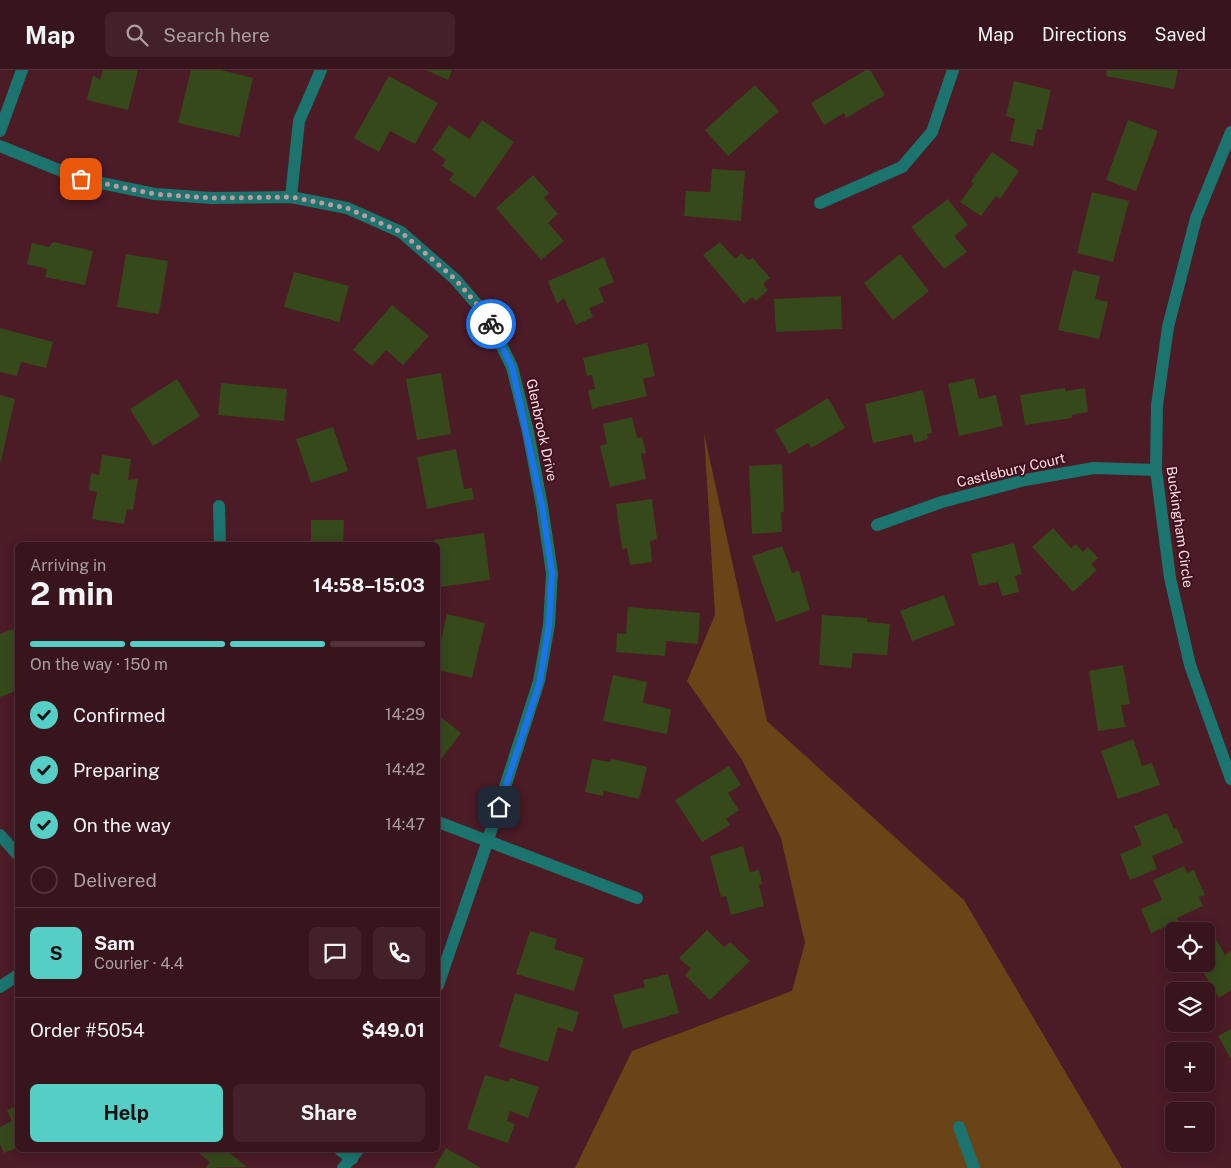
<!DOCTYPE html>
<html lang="en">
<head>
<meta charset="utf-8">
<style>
  :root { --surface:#38141c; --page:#432129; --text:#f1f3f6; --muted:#ab9ea3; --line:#52333b; --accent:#55cec5 }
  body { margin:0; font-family:"Public Sans",sans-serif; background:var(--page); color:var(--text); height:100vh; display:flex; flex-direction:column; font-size:19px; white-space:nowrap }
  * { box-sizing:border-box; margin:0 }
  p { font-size:16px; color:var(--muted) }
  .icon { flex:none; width:28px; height:28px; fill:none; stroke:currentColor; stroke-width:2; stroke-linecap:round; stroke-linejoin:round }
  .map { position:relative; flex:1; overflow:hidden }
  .panel { position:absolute; left:15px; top:472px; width:425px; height:610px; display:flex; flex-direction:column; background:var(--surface); border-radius:8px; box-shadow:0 2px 12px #0003,0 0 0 1px var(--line) }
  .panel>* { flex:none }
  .fabs { position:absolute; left:1165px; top:852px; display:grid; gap:10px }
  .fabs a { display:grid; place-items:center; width:50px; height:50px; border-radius:8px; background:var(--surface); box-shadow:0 2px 12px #0003,0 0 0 1px var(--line); font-size:25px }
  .pin { position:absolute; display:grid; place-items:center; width:42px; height:42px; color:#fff; margin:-21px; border-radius:10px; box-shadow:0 2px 8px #0006 }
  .courier { position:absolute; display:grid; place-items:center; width:50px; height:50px; margin:-25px; border:4px solid #1a73e8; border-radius:50%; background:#fff; color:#222; box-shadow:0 1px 6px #0007 }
  .headline em { font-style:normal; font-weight:700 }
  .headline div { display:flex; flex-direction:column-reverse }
  .headline { display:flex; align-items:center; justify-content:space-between; height:85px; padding:0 15px }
  h1 { font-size:32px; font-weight:700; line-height:38px }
  .bar { display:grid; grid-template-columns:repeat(4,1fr); gap:8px 5px; align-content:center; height:60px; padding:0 15px }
  .bar i { height:6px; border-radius:4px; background:var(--line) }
  .bar .selected { background:var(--accent) }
  .bar p { grid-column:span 4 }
  .line { display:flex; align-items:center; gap:12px; padding:0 15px; border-top:1px solid var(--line) }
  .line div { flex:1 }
  .round { display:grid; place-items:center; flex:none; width:52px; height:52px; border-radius:8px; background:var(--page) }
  ol { padding:0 15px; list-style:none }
  li { display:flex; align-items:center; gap:15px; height:55px }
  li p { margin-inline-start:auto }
  li .icon { padding:5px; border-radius:50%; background:var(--accent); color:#111; stroke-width:4 }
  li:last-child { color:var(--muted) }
  li i { width:28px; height:28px; border:2px solid var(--line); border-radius:50% }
  .primary-button { display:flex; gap:10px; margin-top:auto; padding:10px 15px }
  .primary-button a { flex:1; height:58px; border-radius:8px; background:var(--accent); color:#111; font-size:20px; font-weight:700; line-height:58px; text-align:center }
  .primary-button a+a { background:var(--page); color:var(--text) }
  header { display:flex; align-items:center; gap:30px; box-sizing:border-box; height:70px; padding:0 25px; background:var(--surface); border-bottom:1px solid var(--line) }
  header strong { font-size:24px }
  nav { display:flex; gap:28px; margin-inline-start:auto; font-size:18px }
  .search { width:350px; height:45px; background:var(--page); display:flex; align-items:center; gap:12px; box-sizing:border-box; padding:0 18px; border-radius:8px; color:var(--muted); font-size:19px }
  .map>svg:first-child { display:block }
  .green { fill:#694416 }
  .building { fill:#36491b }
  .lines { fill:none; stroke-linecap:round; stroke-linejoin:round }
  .minor { stroke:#1c746e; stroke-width:12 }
  .done { stroke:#c09aa0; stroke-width:5; stroke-dasharray:0 9 }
  .route { stroke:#1a73e8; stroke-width:6 }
  .labels { text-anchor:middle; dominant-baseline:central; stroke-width:4; stroke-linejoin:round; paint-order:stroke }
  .street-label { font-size:14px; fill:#ffdee2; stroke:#40111d }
</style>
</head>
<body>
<header>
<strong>Map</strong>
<div class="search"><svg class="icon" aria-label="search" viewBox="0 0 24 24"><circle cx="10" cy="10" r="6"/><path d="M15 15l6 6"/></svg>Search here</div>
<nav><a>Map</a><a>Directions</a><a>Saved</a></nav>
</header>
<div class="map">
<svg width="1231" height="1098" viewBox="0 0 1231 1098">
  <rect width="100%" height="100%" fill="#4b1b26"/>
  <path class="green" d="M704,363L767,651L964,830L1122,1098H575L632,981L792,921L805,873L781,768L742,690L687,611L715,545Z"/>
  <g class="building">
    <path d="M103,0H138L128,40L87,30L93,5L100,10Z"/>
    <path d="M191,0H221L253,8L239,67L178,53Z"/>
    <path d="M426,0H452L448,10Z"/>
    <path d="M866,0H870L885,25L846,48L844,43L824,55L811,33Z"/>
    <path d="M1107,0H1178L1174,19L1106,6Z"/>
    <path d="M389,6L438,33L415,74L390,61L379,82L354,68Z"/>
    <path d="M1014,11L1051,20L1042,60L1037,59L1033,76L1010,71L1015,49L1006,46Z"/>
    <path d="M755,15L779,41L728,86L705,60Z"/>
    <path d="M482,50L514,72L475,128L449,110L454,104L442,96L446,90L432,80L449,55L469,69Z"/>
    <path d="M1128,50L1158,61L1136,121L1106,110Z"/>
    <path d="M992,82L1019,101L1000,129L996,126L981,146L960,132L974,113L971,111Z"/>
    <path d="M712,99L745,101L741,151L684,146L686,121L710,122Z"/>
    <path d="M533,105L549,123L544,128L558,144L548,153L564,171L541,190L496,138Z"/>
    <path d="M1092,122L1129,131L1113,192L1077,183Z"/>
    <path d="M948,129L968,155L954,166L967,182L944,199L911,157Z"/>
    <path d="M53,172L93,181L85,215L45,207L47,199L27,194L32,173L49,177Z"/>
    <path d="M720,172L735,189L742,183L748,190L753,188L770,208L763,214L768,220L756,231L752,227L744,234L703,185Z"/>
    <path d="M126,184L168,191L159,244L117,237Z"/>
    <path d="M900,184L929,221L893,250L864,213Z"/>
    <path d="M604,187L614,212L599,218L604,232L589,238L593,247L576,255L564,228L557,234L548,211Z"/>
    <path d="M1073,200L1100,206L1095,229L1108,232L1099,269L1058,260Z"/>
    <path d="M294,202L349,216L339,252L284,237Z"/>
    <path d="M841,226L842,259L776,262L774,229Z"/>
    <path d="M392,235L429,266L403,295L386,280L372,296L353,280Z"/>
    <path d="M0,258L53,272L46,298L21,292L17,306L0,302Z"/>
    <path d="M647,273L655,306L643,309L647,326L592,339L588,320L595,319L592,305L587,306L583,288Z"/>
    <path d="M441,303L451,364L417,370L406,309Z"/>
    <path d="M974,308L979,329L996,325L1003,356L959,366L948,314Z"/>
    <path d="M177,309L200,346L153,376L130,339Z"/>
    <path d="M221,313L287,319L284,351L218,345Z"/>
    <path d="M1065,318V321L1085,318L1088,342L1072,345V348L1025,355L1020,325Z"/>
    <path d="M923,320L932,363L927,364L928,369L914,373L912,364L873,373L865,334Z"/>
    <path d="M0,325L15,329L1,391H0Z"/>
    <path d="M828,328L845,358L811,378L808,373L789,384L775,360Z"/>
    <path d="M632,347L637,368L642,367L646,383L641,384L646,409L610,417L600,376L607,374L603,354Z"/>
    <path d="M333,357L348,401L311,413L296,369Z"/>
    <path d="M456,379L464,419L472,418L474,429L427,439L417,387Z"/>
    <path d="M102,385L131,389L128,410L138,409L133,440L127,439L124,454L92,449L97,422L89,420L91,403L99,405Z"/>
    <path d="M782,394L784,442H781L782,462L752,464L749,396Z"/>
    <path d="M652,429L657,469L650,471L652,492L630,495L627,478L622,479L616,434Z"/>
    <path d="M311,450H344L343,475H311Z"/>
    <path d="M1053,458L1071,478L1076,474L1083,482L1088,477L1098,488L1091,494L1097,500L1073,522L1032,477Z"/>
    <path d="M484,463L490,510L440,517L438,475H435L434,470Z"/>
    <path d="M1014,473L1022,504L1015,506L1019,522L1002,526L998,512L979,516L971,484Z"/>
    <path d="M782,476L792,503L799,501L810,540L776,552L752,486Z"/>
    <path d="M944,525L955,555L912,571L900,541Z"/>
    <path d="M628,537L700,543L698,574L666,571L665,586L616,582L617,563L626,564Z"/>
    <path d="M447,544L485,553L472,608L438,600V582Z"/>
    <path d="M822,545L867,548V552L890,554L887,585L853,583L851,598L819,595Z"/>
    <path d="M18,557V620L0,627V564Z"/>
    <path d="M1123,595L1130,634L1121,635L1125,657L1098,661L1089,601Z"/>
    <path d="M613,605L647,612L643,633L671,639L667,664L603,651Z"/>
    <path d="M438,645L461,663L439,692L438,691Z"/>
    <path d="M1133,669L1142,696L1152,693L1160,715L1118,729L1101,681Z"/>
    <path d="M592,689L609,692L612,689L647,697L639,729L604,721L603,726L585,722Z"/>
    <path d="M729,696L741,715L728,723L739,740L726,749L730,755L702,772L675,730Z"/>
    <path d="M1167,743L1174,759L1177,758L1183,773L1152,786L1157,799L1130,810L1120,784L1142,775L1134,756Z"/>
    <path d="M743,776L750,802L759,800L762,814L759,815L764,836L731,845L726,826L721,827L710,786Z"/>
    <path d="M1184,796L1187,803L1194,800L1205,825L1199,827L1203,836L1177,848L1178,851L1151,863L1141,839L1162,830L1153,810Z"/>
    <path d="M707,860L724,877L730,872L750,891L710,930L685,905L691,899L679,888Z"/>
    <path d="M530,861L557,869L554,879L584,888L574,921L516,904Z"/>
    <path d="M1213,864L1225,885L1231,881V920L1219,928L1198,894H1206V868Z"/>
    <path d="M668,904L679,943L623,959L613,925L645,917L643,910Z"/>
    <path d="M515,923L579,942L573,962L558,957L548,992L499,977Z"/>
    <path d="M1231,959V989L1218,966Z"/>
    <path d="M485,1005L509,1012L510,1008L539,1017L528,1048L510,1041L507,1051L515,1054L508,1073L467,1059Z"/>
    <path d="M18,1035V1077L4,1083L0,1074V1057L12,1051L7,1040Z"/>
    <path d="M446,1078L481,1098H434Z"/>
    <path d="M195,1080H226L247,1097L206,1098L210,1092Z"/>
  </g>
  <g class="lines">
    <g class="minor">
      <path d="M0,61L22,0"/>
      <path d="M1231,62L1196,148L1168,257L1157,335L1156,400L1170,508L1190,595L1231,709"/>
      <path d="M0,76L81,109L155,124L212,128L291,127L347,138L401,162L455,209L487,246L512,297L528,362L542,436L552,503L549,555L539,611L487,773L438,915"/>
      <path d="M291,127L299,51L321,0"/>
      <path d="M820,133L902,97L932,62L953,0"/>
      <path d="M219,436L220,475"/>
      <path d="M877,455L942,432L1025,410L1094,398L1156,400"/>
      <path d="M438,752L637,828"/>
      <path d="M0,765L18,785"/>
      <path d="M0,917L18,905"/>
      <path d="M959,1057L974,1098"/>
      <path d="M340,1080L352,1089"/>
      <path d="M343,1098L358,1080"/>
    </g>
  </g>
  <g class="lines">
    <path class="done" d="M81,109L155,124L212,128L291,127L347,138L401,162L455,209L487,246L491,254"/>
    <path class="route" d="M491,254L512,297L542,436L552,503L549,555L540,611L499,737"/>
  </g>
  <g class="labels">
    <g class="street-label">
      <text transform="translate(542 360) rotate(78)">Glenbrook Drive</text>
      <text transform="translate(1011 400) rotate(-13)">Castlebury Court</text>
      <text transform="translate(1180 457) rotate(82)">Buckingham Circle</text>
    </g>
  </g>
</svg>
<div class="fabs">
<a><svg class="icon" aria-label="locate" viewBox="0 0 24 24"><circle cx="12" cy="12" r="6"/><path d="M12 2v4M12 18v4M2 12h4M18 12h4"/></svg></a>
<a><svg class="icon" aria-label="layers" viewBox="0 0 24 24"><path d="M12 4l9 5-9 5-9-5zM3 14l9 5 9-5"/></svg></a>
<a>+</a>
<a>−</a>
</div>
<div class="pin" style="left:81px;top:109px;background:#ea580c"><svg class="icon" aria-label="bag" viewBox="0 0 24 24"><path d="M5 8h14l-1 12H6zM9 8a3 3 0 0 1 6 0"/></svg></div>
<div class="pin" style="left:499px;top:737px;background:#1f2937"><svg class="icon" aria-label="home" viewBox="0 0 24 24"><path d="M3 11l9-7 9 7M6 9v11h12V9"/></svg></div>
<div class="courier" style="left:491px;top:254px"><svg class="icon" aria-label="bike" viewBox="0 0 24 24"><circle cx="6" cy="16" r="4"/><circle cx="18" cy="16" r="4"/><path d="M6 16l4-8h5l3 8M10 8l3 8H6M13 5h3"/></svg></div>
<section class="panel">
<div class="headline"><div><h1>2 min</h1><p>Arriving in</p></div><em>14:58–15:03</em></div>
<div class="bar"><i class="selected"></i><i class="selected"></i><i class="selected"></i><i></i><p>On the way · 150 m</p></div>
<ol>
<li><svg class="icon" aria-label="check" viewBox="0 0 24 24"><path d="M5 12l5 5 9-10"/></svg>Confirmed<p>14:29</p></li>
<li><svg class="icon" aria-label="check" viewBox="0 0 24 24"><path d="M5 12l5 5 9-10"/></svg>Preparing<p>14:42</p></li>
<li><svg class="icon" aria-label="check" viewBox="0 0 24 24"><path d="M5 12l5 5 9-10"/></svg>On the way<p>14:47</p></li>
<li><i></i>Delivered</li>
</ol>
<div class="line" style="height:90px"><b class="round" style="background:var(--accent);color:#111">S</b><div><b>Sam</b><p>Courier · 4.4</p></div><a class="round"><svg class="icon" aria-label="chat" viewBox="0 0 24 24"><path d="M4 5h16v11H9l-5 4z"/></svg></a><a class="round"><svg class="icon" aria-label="phone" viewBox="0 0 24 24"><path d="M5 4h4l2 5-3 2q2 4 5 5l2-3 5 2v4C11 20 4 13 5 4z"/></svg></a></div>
<div class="line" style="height:65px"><div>Order #5054</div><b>$49.01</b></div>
<div class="primary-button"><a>Help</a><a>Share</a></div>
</section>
</div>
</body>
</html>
